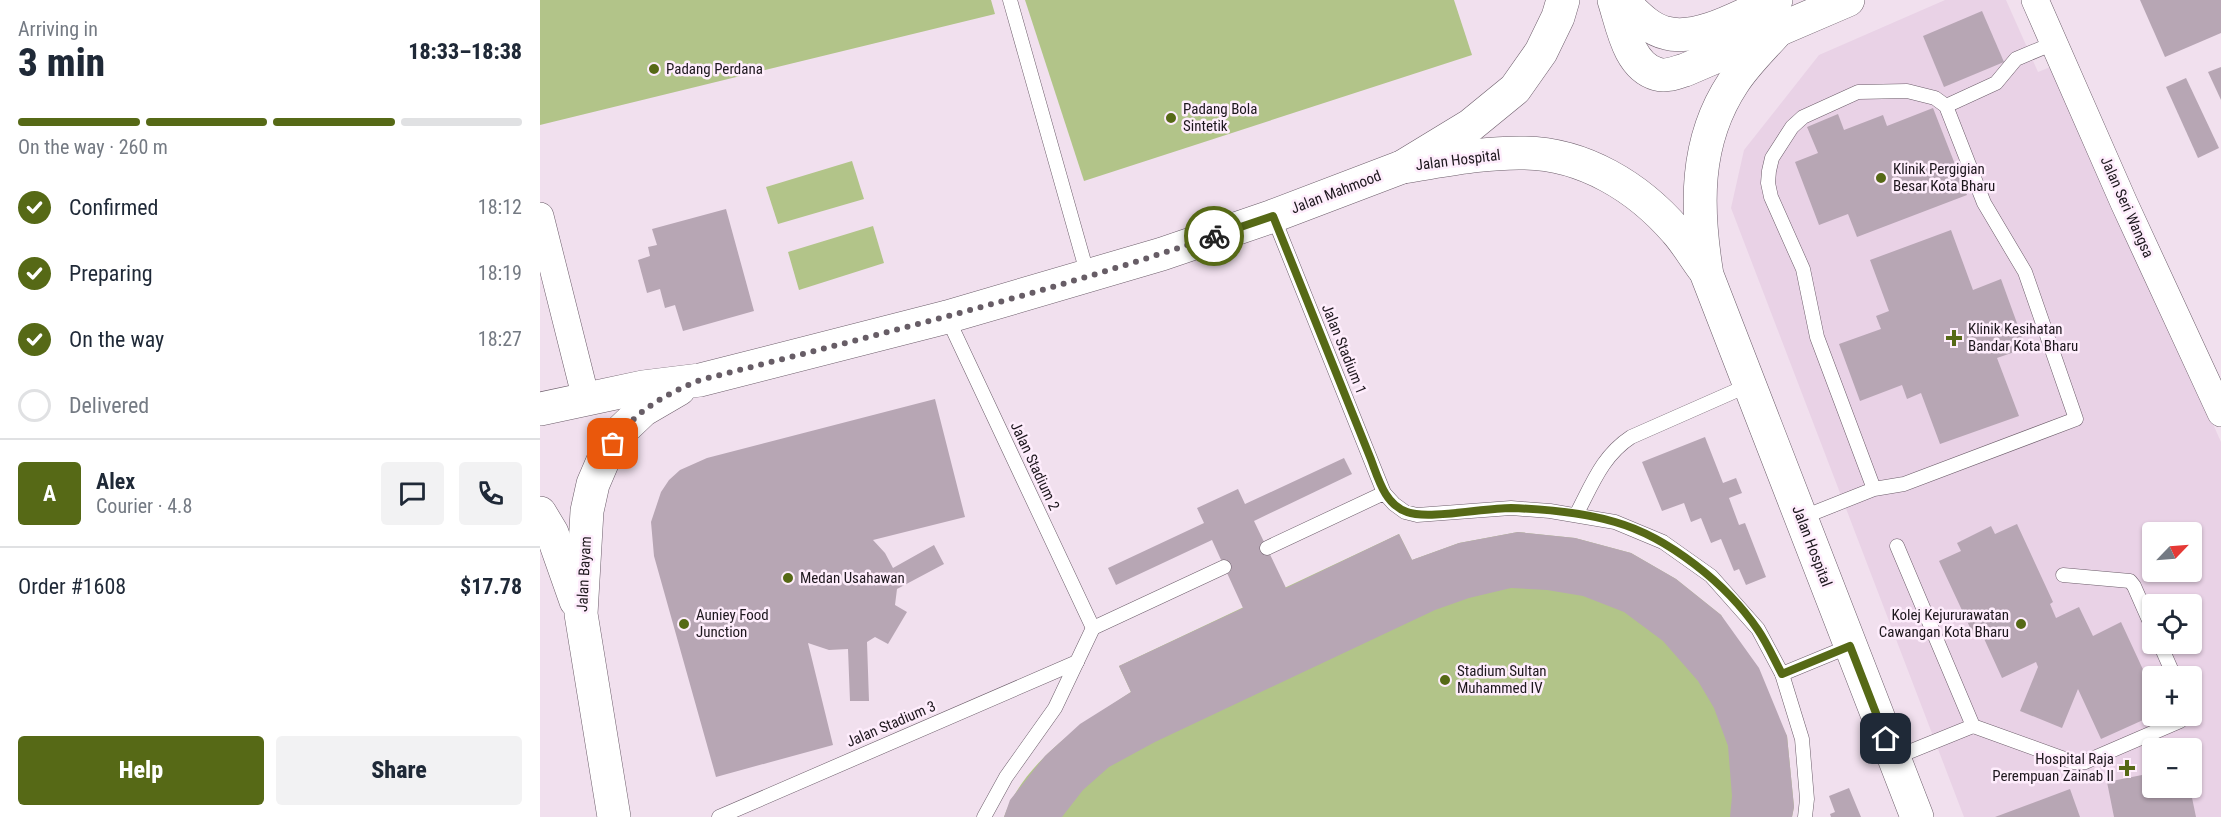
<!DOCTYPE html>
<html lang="en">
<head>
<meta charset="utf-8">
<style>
  :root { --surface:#fff; --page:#f2f2f3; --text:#1f2937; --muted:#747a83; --line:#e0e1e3; --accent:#566916 }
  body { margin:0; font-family:"Roboto Condensed",sans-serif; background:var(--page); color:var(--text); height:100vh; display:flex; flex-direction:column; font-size:22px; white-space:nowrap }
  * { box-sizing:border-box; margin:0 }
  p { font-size:20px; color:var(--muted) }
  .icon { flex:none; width:33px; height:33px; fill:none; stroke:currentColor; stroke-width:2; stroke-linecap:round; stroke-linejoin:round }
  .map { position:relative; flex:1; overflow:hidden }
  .sheet { display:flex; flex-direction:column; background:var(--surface); width:540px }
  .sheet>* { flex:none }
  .needle { width:39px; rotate:65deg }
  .controls { position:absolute; left:1602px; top:522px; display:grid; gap:12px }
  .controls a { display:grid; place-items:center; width:60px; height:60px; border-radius:6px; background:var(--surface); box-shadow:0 2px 4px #0004; font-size:30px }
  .pin { position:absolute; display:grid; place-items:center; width:51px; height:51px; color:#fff; margin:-26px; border-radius:12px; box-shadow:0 3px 9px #0006 }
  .courier { position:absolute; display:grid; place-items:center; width:60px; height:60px; margin:-30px; border:4px solid #566916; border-radius:50%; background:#fff; color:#222; box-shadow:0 2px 8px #0007 }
  .head em { font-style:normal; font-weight:800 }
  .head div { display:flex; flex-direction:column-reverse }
  .head { display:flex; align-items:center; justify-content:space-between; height:102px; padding:0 18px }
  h1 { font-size:39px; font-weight:800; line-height:45px }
  .bar { display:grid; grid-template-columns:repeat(4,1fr); gap:9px 6px; align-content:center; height:72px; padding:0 18px }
  .bar i { height:8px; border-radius:4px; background:var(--line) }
  .bar .on { background:var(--accent) }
  .bar p { grid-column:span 4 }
  .line { display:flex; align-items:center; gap:15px; padding:0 18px; border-top:2px solid var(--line) }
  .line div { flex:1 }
  .round { display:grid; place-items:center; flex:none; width:63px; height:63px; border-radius:6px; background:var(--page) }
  ol { padding:0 18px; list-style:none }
  li { display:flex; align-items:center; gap:18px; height:66px }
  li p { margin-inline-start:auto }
  li .icon { padding:6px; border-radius:50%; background:var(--accent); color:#fff; stroke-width:4 }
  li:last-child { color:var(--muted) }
  li i { width:33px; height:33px; border:3px solid var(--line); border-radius:50% }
  .cta { display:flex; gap:12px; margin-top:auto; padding:12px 18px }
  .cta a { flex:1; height:69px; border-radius:6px; background:var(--accent); color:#fff; font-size:24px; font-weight:800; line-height:69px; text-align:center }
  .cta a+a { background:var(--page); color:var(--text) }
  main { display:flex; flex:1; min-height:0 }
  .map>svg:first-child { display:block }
  .built { fill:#e9d2e6; fill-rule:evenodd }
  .green { fill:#b2c489 }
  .building { fill:#b7a6b4 }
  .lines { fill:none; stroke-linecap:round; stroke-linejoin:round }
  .service-casing { stroke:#6c5d6a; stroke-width:15 }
  .minor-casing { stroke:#6c5d6a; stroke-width:28 }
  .tertiary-casing { stroke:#6c5d6a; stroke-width:34 }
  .secondary-casing { stroke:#6c5d6a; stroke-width:34 }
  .service { stroke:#fff; stroke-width:14 }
  .minor { stroke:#fff; stroke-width:27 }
  .tertiary { stroke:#fff; stroke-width:33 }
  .secondary { stroke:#fff; stroke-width:33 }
  .done { stroke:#675d66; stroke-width:6; stroke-dasharray:0 10.8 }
  .route { stroke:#566916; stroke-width:8 }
  .poi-dot { fill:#566916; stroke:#feedfc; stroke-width:2 }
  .labels { text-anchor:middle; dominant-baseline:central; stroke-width:5; stroke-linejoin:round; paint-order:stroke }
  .poi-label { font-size:15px; fill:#1d171d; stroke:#feedfc; text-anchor:start }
  .street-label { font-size:15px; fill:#1d171d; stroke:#feedfc }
</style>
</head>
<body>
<main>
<section class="sheet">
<div class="head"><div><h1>3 min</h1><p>Arriving in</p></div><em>18:33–18:38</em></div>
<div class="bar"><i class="on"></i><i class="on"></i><i class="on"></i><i></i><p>On the way · 260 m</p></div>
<ol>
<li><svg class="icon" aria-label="check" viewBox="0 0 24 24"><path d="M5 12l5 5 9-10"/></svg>Confirmed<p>18:12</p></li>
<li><svg class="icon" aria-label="check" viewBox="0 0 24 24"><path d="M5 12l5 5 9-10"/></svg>Preparing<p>18:19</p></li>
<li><svg class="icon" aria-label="check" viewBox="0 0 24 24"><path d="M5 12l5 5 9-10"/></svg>On the way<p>18:27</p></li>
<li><i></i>Delivered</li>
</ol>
<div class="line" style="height:108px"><b class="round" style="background:var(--accent);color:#fff">A</b><div><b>Alex</b><p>Courier · 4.8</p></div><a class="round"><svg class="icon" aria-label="chat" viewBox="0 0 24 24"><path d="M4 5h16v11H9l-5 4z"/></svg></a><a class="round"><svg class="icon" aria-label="phone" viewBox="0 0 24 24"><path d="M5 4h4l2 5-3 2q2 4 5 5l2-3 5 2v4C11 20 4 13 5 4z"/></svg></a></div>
<div class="line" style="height:78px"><div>Order #1608</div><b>$17.78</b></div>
<div class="cta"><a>Help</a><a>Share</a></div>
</section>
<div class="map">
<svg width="1681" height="817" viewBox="0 0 1681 817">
  <rect width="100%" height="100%" fill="#f1e0ee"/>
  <path class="built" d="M1405,0H1466L1498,72L1513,66L1681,442V817H1424L1191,208L1204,150L1279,55ZM1612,532H1652V572H1612ZM1612,604H1652V644H1612ZM1612,676H1652V716H1612ZM1612,748H1652V788H1612Z"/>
  <g class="green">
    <path d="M0,0H451L455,14L0,125Z"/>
    <path d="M485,0H914L932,55L544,181Z"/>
    <path d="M312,161L324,199L238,224L226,187Z"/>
    <path d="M333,226L344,263L259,290L248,252Z"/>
    <path d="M978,532L1035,538L1091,553L1136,579L1181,615L1247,736L1254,807L1252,817H464C485,760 542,724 591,692L579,666L859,534L872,560L919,543Z"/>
  </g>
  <g class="building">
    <path d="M1600,0H1681V33L1625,57Z"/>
    <path d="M1442,11L1464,62L1404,87L1383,36Z"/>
    <path d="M1681,67V100L1668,72Z"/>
    <path d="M1646,78L1679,148L1658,158L1626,87Z"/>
    <path d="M1393,108L1427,195L1317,237L1308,214L1279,225L1255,162L1278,153L1267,127L1298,114L1304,130L1343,115L1347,126Z"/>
    <path d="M186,209L214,311L143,331L135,305L125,308L120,289L107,293L98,260L110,256L108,247L117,245L112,229Z"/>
    <path d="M1411,230L1433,290L1461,279L1486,348L1457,358L1479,416L1400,444L1381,393L1367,399L1362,385L1320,401L1299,344L1341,329L1336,316L1349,311L1330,260Z"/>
    <path d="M395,399L425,517L333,540L345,553L353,568L394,545L404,564L357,589L355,605L367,612L348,644L335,637L327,642L329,701H310L308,649L289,650L268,643L293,745L176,777L114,556L111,522L121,492L129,480L140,470L167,458Z"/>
    <path d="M1165,437L1183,483L1196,478L1202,493L1189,498L1199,525L1205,523L1226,577L1206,585L1199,569L1194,571L1181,539L1171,543L1161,518L1151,522L1144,503L1122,511L1102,462Z"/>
    <path d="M804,458L812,474L714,521L746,588L859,534L872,560L919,543L978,532L1035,538L1091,553L1136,579L1181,615L1219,668L1247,736L1254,807L1252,817H1190L1192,796L1188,746L1174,708L1158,681L1123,641L1084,612L1043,596L1007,590L971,588L929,598L895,610L615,742L569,767L543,790L522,817H464L470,800L505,756L540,724L591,692L579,666L703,608L672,540L576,585L568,568L664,523L657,508L698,489L705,504Z"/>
    <path d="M1477,524L1513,602L1510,604L1516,618L1539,607L1553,636L1581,622L1612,689V716L1561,739L1538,689L1522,728L1480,711L1498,667L1496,662L1462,678L1441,632L1434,636L1399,561L1421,551L1417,543L1451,526L1455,534Z"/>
    <path d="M1612,773V788H1650L1656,817H1574L1567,782Z"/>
    <path d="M1309,788L1321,817H1291L1290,814L1295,812L1289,796Z"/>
    <path d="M1530,789L1540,817H1455Z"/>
  </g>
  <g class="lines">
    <defs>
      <g id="service">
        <path d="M470,0L548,276"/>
        <path d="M1406,106L1456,83L1476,59L1514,43"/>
        <path d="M733,216L844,493"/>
        <path d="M407,317L553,628"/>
        <path d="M1036,515C1052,485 1062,456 1091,437L1209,385"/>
        <path d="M1261,518L1334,489L1364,484L1536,419L1485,272L1444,203L1406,106L1395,98L1367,91L1318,92L1263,117L1252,127L1232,158L1229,171L1228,183L1231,197L1263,269L1277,337L1334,489"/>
        <path d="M1357,546L1433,726L1533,762H1545L1640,721L1647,716"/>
        <path d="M727,548L844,493L854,504L865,512L877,515L971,508L1010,511L1075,522L1123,542L1171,576L1218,629L1242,674L1262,739L1267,799L1265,817"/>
        <path d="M1523,575L1590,581L1594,586L1612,627"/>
        <path d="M1620,644L1634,676"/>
        <path d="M1242,674L1310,646"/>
        <path d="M1354,758L1433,726"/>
        <path d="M179,817L537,662"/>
        <path d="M444,817L466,777L515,708L553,628L684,567"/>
      </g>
      <g id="minor">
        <path d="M1495,0L1584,203L1681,413"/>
        <path d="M0,216L46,399"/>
      </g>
      <g id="tertiary">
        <path d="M1238,30C1223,47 1205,64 1193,83C1154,142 1156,208 1167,275L1377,817"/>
        <path d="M862,167C902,161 944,152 985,153C1044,154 1098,187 1136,231C1146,242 1154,256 1163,268"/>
      </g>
      <g id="secondary">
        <path d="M1074,0C1082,24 1088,66 1117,74C1126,77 1137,72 1145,70L1308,0"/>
        <path d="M1081,0C1094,12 1108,29 1126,33C1159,42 1206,13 1236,0"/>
        <path d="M0,409L103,387L160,380L407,317L622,254L733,216L862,167L931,125L975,89L1001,52L1018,17L1023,0"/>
        <path d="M0,513L12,533L36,601"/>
        <path d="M74,817L41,614L47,511L53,484L65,456L81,431L103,410L139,389"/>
      </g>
    </defs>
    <use href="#service" class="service-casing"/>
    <use href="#minor" class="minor-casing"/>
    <use href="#tertiary" class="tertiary-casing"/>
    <use href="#secondary" class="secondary-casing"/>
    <use href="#service" class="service"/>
    <use href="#minor" class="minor"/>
    <use href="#tertiary" class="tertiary"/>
    <use href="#secondary" class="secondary"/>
  </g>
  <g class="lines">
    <path class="done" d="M73,444C94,411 126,394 160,380C333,336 505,294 674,236"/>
    <path class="route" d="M674,236L733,216L830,457C838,477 844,504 867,512C887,520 944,508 971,508C1002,509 1045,513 1075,522C1128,537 1187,584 1218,630C1227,643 1234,659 1242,674L1310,646L1346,739"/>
  </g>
  <g class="poi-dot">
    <circle cx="114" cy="69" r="6"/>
    <circle cx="631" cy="118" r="6"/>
    <circle cx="1341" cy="178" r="6"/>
    <path d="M1411 329h6v6h6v6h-6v6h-6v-6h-6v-6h6z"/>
    <circle cx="248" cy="578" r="6"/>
    <circle cx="144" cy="624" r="6"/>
    <circle cx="1481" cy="624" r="6"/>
    <circle cx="905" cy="680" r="6"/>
    <path d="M1584 759h6v6h6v6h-6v6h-6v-6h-6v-6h6z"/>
  </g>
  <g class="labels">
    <g class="poi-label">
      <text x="126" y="69">Padang Perdana</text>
      <text x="643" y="109">Padang Bola<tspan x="643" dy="17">Sintetik</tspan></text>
      <text x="1353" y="169">Klinik Pergigian<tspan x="1353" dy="17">Besar Kota Bharu</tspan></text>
      <text x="1428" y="329">Klinik Kesihatan<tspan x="1428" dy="17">Bandar Kota Bharu</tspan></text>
      <text x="260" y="578">Medan Usahawan</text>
      <text x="156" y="615">Auniey Food<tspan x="156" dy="17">Junction</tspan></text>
      <text x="1469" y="615" text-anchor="end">Kolej Kejururawatan<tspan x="1469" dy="17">Cawangan Kota Bharu</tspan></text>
      <text x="917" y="671">Stadium Sultan<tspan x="917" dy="17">Muhammed IV</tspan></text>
      <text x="1574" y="759" text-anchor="end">Hospital Raja<tspan x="1574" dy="17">Perempuan Zainab II</tspan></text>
    </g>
    <g class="street-label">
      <text transform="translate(918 160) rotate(-7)">Jalan Hospital</text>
      <text transform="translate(796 192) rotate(-21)">Jalan Mahmood</text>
      <text transform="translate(1587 207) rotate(66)">Jalan Seri Wangsa</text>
      <text transform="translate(804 349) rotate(68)">Jalan Stadium 1</text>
      <text transform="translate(495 466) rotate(65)">Jalan Stadium 2</text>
      <text transform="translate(1272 546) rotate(69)">Jalan Hospital</text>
      <text transform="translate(44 574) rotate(-87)">Jalan Bayam</text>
      <text transform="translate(351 724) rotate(-23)">Jalan Stadium 3</text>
    </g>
  </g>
</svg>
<div class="controls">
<a><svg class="needle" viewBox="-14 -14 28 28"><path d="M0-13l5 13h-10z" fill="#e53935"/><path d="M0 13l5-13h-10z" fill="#747a83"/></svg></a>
<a><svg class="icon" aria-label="locate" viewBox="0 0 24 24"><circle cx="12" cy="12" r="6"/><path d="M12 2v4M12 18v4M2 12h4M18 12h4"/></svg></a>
<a>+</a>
<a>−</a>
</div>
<div class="pin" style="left:73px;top:444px;background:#ea580c"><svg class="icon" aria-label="bag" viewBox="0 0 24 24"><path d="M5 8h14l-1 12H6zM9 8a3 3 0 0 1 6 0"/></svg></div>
<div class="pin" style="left:1346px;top:739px;background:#1f2937"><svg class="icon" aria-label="home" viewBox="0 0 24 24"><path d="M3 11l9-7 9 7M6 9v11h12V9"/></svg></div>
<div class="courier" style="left:674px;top:236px"><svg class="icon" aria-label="bike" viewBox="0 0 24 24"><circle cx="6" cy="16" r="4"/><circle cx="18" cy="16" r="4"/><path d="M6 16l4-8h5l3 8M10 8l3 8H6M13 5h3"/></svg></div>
</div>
</main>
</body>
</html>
